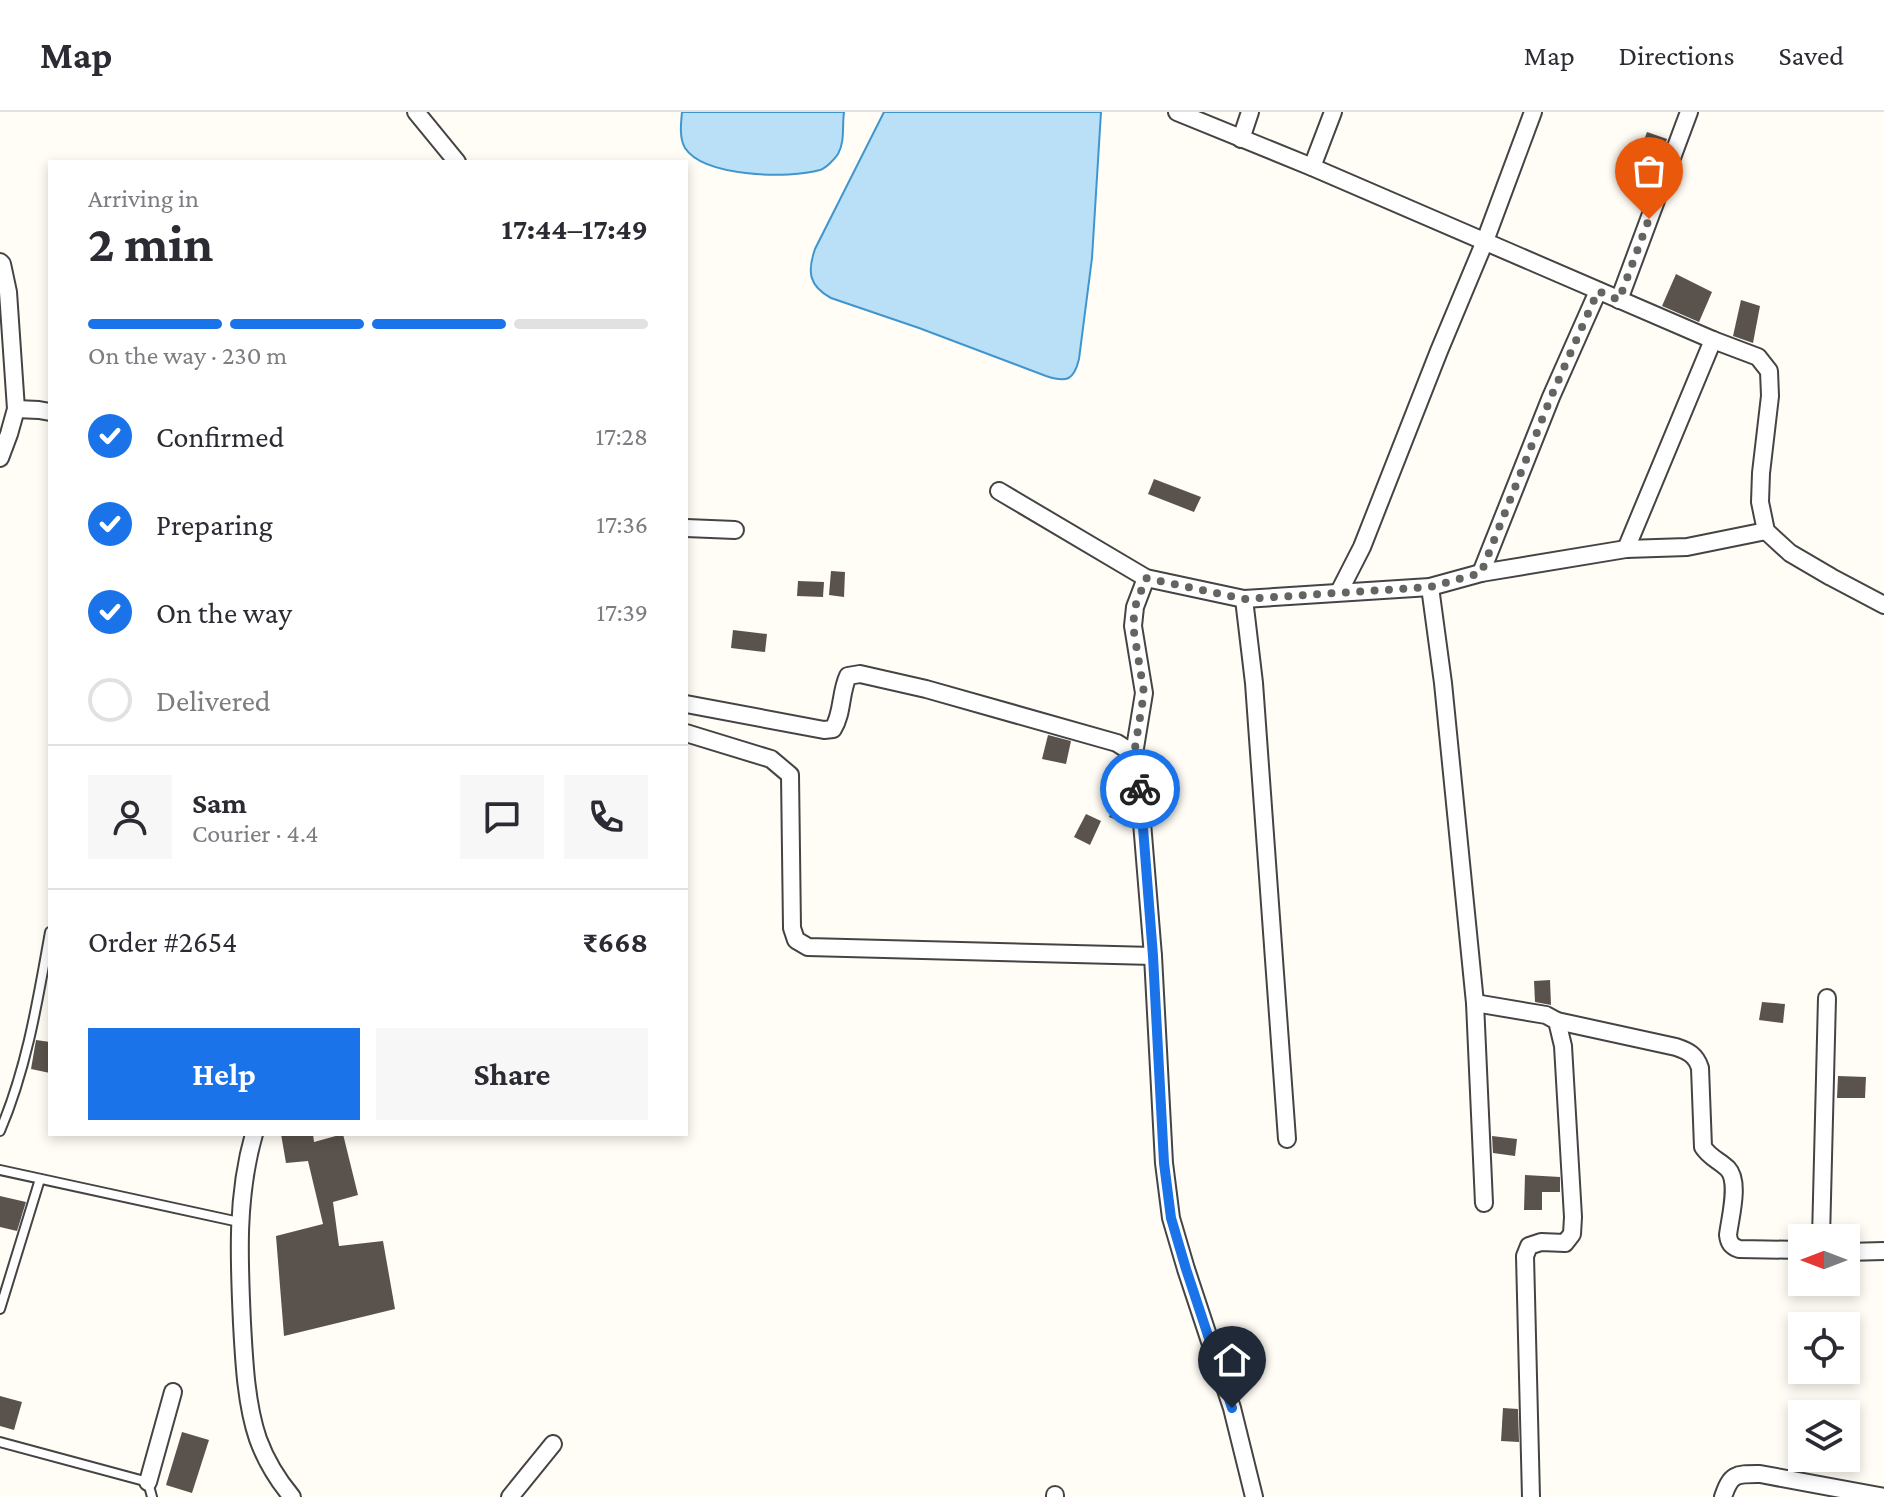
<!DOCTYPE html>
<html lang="en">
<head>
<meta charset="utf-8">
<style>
  :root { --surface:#fff; --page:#f7f7f7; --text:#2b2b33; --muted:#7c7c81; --line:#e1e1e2; --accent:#1a73e8 }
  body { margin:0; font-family:"Crimson Pro",serif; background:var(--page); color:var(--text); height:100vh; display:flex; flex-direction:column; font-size:30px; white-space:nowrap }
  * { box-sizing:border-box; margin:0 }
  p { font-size:26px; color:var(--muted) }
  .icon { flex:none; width:44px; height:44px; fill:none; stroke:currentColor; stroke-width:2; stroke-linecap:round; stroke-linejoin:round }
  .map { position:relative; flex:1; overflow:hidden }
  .side { position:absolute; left:48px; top:48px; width:640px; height:976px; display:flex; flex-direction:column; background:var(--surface); border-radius:0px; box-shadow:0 4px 12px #0003 }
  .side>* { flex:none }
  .needle { width:52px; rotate:270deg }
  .fabs { position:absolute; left:1788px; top:1112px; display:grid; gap:16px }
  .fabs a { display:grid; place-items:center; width:72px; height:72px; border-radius:0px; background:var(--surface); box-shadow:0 4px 12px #0003; font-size:40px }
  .pin { position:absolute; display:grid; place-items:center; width:68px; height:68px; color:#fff; margin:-82px -34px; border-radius:50% 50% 50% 0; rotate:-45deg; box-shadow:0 0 8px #0007 }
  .pin .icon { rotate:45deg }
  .courier { position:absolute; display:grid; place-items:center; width:80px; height:80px; margin:-40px; border:6px solid #1a73e8; border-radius:50%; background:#fff; color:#222; box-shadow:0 2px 10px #0007 }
  .summary em { font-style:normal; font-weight:700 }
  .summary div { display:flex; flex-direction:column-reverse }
  .summary { display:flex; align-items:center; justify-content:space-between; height:136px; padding:0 40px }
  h1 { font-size:52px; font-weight:700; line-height:60px }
  .bar { display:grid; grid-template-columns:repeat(4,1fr); gap:12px 8px; align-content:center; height:96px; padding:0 40px }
  .bar i { height:10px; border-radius:6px; background:var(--line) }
  .bar .selected { background:var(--accent) }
  .bar p { grid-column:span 4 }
  .line { display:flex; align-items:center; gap:20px; padding:0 40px; border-top:2px solid var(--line) }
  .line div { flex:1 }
  .round { display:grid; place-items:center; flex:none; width:84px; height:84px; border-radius:0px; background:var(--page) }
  ol { padding:0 40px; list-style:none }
  li { display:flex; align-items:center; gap:24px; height:88px }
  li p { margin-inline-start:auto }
  li .icon { padding:8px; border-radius:50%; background:var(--accent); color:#fff; stroke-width:4 }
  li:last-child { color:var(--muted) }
  li i { width:44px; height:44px; border:4px solid var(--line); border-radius:50% }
  .primary-button { display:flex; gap:16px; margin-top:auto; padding:16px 40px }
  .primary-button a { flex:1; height:92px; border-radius:0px; background:var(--accent); color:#fff; font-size:32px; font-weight:700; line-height:92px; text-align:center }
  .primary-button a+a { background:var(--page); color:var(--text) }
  header { display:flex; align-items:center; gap:48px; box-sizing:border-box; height:112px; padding:0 40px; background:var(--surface); border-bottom:2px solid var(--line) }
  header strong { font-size:38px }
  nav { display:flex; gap:44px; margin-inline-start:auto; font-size:28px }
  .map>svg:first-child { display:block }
  .water { fill:#b9e0f7; stroke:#3f96cf; stroke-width:2 }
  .building { fill:#5a524d }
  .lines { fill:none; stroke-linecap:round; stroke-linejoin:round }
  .service-casing { stroke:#444; stroke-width:12 }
  .minor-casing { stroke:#444; stroke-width:20 }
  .service { stroke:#fff; stroke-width:8 }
  .minor { stroke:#fff; stroke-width:16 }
  .done { stroke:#646461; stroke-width:8; stroke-dasharray:0 14.4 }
  .route { stroke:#1a73e8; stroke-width:10 }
</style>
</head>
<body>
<header>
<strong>Map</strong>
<nav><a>Map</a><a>Directions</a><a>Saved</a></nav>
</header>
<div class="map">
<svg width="1884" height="1385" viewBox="0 0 1884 1385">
  <rect width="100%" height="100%" fill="#fffdf5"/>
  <g class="water">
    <path d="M682,0H844C842,14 845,30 838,42C834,48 826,56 820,58C789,67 704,65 685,36C679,26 681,11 682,0Z"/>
    <path d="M884,0H1101L1092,146L1079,247C1074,268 1067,271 1046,264L919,216L831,186C809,174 807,160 815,137Z"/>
  </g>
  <g class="building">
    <path d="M1647,20L1667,27L1657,55L1637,47Z"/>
    <path d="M1676,162L1712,180L1699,210L1662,194Z"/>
    <path d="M1741,188L1760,194L1753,231L1733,224Z"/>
    <path d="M1154,367L1201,385L1194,400L1148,382Z"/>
    <path d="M831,459L845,460L844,485L829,483Z"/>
    <path d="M798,469L824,470L823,485L797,484Z"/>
    <path d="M733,518L767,522L765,540L731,536Z"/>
    <path d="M1048,623L1071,629L1066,652L1042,647Z"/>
    <path d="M1116,687L1129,692L1122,710L1109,705Z"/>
    <path d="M1086,702L1101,709L1090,733L1074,725Z"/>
    <path d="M1550,868L1551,893L1535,890L1534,869Z"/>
    <path d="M1762,890L1785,892L1783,911L1759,908Z"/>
    <path d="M36,928L50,930V961L31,957Z"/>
    <path d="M1838,964L1866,965L1865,986H1837Z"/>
    <path d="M281,1022H313L314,1030L343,1022L358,1083L333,1090L339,1134L383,1129L395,1197L284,1224L276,1124L323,1112L308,1049L286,1051Z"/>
    <path d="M1492,1024L1517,1027L1515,1044L1493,1041Z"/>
    <path d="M1525,1063L1560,1065V1080H1542V1098H1524Z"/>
    <path d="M0,1084L26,1090L17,1119L0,1115Z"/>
    <path d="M0,1284L22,1290L14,1318L0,1314Z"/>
    <path d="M1503,1296L1518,1297L1519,1330L1501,1329Z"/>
    <path d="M182,1320L209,1328L192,1381L166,1373Z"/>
  </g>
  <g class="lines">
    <defs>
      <g id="service">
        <path d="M0,1019C27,956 38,887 50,820"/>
        <path d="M0,1058L239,1110"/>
        <path d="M0,1197L40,1067"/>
        <path d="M0,1330L148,1370L152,1385"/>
      </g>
      <g id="minor">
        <path d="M416,0L457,50"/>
        <path d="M1177,0L1312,55L1713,228L1758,245L1769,259L1770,284L1761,361L1760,390L1766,419L1790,441L1831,465L1884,493"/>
        <path d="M1241,27L1250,0"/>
        <path d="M1312,55L1333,0"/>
        <path d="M0,150L2,152L8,180L16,297L9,322L0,346"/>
        <path d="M1619,188L1689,0"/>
        <path d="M16,297L39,298L50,300"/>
        <path d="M999,379L1146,466L1244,487L1430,475L1481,461L1626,437L1687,435L1766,419"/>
        <path d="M686,416L735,418"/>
        <path d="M1626,437L1713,228"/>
        <path d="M1481,461L1551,285L1598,179"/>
        <path d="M1430,475L1443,571L1475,891L1484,1091"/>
        <path d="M1339,480L1362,435L1439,239L1485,129L1533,0"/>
        <path d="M1244,487L1254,571L1287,1027"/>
        <path d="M686,592L824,618L833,617C843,601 840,581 848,564L860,562L926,577L1117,631L1134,642L1138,662L1153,844L1164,1051L1171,1106L1186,1157L1232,1296L1254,1385"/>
        <path d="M686,621L771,647L790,663L792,816L796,828L808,835L1153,844"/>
        <path d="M1134,642L1144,581L1133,514L1135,495L1146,466"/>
        <path d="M1475,891L1546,903L1557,909L1563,934L1573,1105L1572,1122L1565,1131L1541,1130L1529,1134L1525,1144L1531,1385"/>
        <path d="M1557,909L1676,935C1688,939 1696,943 1700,956L1703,1035C1710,1046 1719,1048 1728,1057C1740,1070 1730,1106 1728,1123C1729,1131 1731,1134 1739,1137L1802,1138"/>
        <path d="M254,1022C236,1085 239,1147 242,1211C244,1248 246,1292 258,1327C266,1349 277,1367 292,1385"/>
        <path d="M1821,1126L1827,886"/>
        <path d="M1846,1140L1884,1139"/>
        <path d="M148,1370L173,1280"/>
        <path d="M1055,1383V1385"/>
        <path d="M510,1385L553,1332"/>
        <path d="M1723,1385C1731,1361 1736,1362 1760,1362L1884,1385"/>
      </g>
    </defs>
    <use href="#service" class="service-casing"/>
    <use href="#minor" class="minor-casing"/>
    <use href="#service" class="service"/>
    <use href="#minor" class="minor"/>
  </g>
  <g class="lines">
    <path class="done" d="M1140,677L1134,642L1144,581L1133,514L1135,495L1146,466L1244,487L1430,475L1481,461L1551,285L1598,179L1619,188L1649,107"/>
    <path class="route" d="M1140,677L1153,844L1164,1051L1171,1106L1186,1157L1232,1296"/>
  </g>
</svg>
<div class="fabs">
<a><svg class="needle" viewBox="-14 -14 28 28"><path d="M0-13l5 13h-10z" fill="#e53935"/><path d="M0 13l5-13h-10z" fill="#7c7c81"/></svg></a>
<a><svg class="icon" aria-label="locate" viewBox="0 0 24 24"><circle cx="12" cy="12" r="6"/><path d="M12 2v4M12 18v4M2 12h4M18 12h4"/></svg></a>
<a><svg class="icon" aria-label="layers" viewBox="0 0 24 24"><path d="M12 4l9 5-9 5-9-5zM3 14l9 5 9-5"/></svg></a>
</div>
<div class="pin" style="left:1649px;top:107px;background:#ea580c"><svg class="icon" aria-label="bag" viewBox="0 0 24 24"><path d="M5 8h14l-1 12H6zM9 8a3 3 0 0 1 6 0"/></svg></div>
<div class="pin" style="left:1232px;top:1296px;background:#1f2937"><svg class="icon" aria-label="home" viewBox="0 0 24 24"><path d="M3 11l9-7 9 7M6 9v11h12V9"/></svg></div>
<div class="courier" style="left:1140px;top:677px"><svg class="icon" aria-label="bike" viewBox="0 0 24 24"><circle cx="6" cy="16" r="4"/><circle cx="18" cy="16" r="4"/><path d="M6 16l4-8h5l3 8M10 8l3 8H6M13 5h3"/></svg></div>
<section class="side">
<div class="summary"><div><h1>2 min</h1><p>Arriving in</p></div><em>17:44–17:49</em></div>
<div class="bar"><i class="selected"></i><i class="selected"></i><i class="selected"></i><i></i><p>On the way · 230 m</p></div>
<ol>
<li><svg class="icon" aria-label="check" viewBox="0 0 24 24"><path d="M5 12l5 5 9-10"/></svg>Confirmed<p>17:28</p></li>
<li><svg class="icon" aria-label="check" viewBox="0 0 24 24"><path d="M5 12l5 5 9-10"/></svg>Preparing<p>17:36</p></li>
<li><svg class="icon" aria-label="check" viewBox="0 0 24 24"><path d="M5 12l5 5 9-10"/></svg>On the way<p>17:39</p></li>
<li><i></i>Delivered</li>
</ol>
<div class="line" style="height:144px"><a class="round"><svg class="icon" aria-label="person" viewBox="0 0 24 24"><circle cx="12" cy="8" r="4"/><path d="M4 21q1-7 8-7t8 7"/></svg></a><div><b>Sam</b><p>Courier · 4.4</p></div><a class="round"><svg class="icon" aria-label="chat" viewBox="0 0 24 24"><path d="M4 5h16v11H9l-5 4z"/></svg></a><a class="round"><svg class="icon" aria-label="phone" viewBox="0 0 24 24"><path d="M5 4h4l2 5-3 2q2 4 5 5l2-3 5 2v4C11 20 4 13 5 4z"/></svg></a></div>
<div class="line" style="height:104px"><div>Order #2654</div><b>₹668</b></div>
<div class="primary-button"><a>Help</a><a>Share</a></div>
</section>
</div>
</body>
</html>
